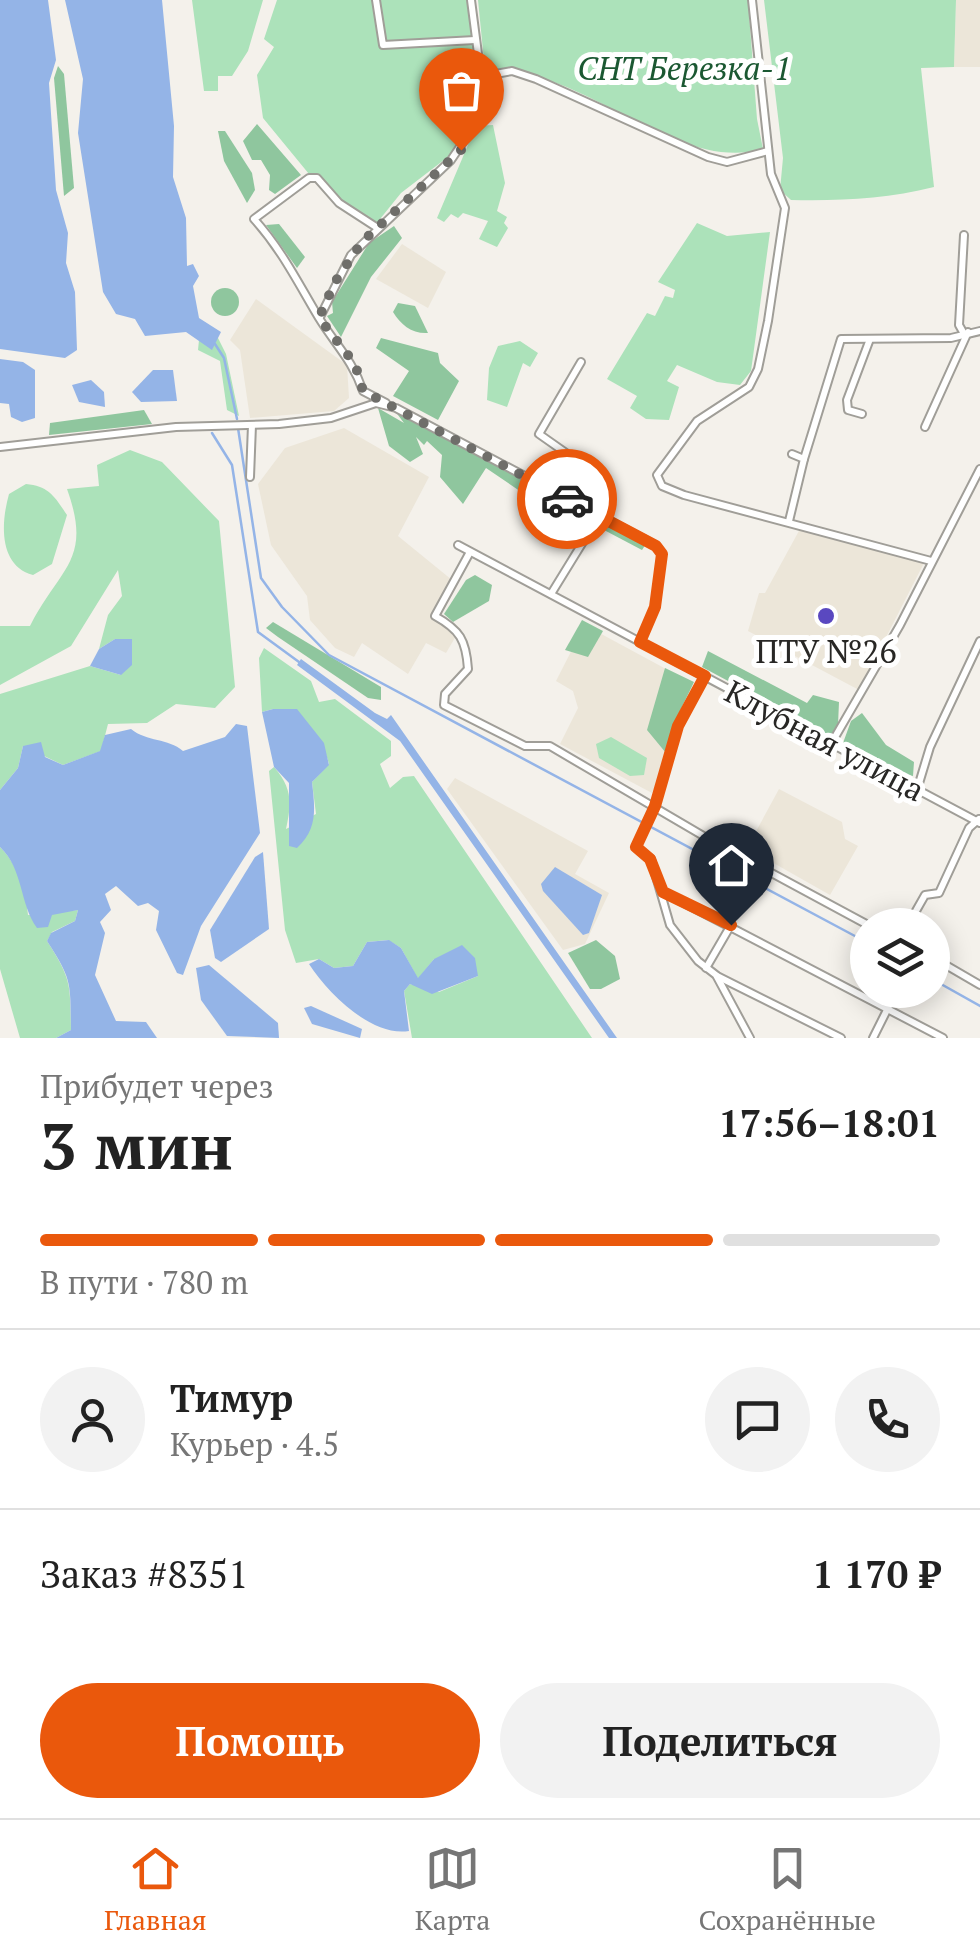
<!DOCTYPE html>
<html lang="ru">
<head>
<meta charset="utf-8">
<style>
  :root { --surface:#fff; --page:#f2f2f2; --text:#222; --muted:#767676; --line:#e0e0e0; --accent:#ea580c }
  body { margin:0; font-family:"PT Serif",serif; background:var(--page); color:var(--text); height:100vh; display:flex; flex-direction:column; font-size:38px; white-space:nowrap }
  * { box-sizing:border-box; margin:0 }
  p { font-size:32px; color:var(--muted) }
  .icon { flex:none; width:55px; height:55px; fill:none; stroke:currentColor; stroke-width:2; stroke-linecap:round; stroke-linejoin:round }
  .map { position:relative; height:1038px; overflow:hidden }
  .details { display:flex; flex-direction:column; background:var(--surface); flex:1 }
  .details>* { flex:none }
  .buttons { position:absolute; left:850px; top:908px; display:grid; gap:20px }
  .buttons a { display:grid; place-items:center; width:100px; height:100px; border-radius:50%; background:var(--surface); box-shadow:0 5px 25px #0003; font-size:50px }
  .pin { position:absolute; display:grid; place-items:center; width:85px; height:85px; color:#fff; margin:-102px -42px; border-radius:50% 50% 50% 0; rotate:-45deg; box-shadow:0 0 10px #0007 }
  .pin .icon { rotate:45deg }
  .courier { position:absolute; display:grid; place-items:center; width:100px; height:100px; margin:-50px; border:8px solid #ea580c; border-radius:50%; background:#fff; color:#222; box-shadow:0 2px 12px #0007 }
  .head em { font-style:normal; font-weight:700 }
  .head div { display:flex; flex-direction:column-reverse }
  .head { display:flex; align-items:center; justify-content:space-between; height:170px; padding:0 40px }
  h1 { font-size:65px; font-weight:700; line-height:75px }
  .bar { display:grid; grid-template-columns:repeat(4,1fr); gap:15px 10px; align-content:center; height:120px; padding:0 40px }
  .bar i { height:12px; border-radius:8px; background:var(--line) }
  .bar .selected { background:var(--accent) }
  .bar p { grid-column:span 4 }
  .line { display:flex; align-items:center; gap:25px; padding:0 40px; border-top:2px solid var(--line) }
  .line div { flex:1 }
  .round { display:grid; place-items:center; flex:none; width:105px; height:105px; border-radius:52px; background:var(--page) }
  .button { display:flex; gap:20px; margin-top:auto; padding:20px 40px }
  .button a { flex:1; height:115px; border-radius:60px; background:var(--accent); color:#fff; font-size:40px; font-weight:700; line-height:115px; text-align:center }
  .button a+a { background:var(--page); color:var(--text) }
  .tab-bar { display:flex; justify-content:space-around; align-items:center; height:140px; border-top:2px solid var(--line); background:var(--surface); font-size:28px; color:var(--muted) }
  .tab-bar a { display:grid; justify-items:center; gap:5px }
  .tab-bar .selected { color:var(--accent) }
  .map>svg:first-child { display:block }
  .built { fill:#ece6d9 }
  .green { fill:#ace2ba }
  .forest { fill:#8fc69e }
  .water { fill:#94b4e7 }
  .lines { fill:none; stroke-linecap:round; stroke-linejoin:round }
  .stream { stroke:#94b4e7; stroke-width:2.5 }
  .minor-casing { stroke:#a09e98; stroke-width:10 }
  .minor { stroke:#fff; stroke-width:6 }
  .done { stroke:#6f6e6a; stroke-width:10; stroke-dasharray:0 18 }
  .route { stroke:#ea580c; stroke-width:12 }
  .poi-dot { fill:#5a48c0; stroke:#fff; stroke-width:4 }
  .labels { text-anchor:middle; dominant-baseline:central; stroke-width:10; stroke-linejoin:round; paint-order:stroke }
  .park-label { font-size:32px; font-style:italic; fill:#1b5832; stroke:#fff }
  .poi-label { font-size:32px; fill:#282725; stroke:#fff }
  .street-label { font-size:32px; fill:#282725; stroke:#fff }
</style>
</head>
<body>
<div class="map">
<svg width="980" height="1038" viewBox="0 0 980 1038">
  <rect width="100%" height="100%" fill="#f4f1eb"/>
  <g class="built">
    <path d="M956,0H980V67H954Z"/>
    <path d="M402,244L446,272L428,308L376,279Z"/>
    <path d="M256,299L347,365L349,398L334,411L250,418L240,350L230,340Z"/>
    <path d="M344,428L429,477L398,536L452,580L432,618L456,636L446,653L426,643L408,674L362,643L354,657L335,648L310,620L307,596L271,545L258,484L285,448Z"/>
    <path d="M800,529L897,552L924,563L859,690L748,631L759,593H765Z"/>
    <path d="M592,629L692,683L693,690L668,737L674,742L652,793L560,744L578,708L573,691L556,681L581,632Z"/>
    <path d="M455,778L588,851L575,874L609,893L585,944L563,950L447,789Z"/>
    <path d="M779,789L842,822L845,839L858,846L830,895L747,848Z"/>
  </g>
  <g class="green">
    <path d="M192,0H263L248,51L232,76H218V91H204Z"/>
    <path d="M277,0H467L475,55L465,135L453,153L401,193L376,224L342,201L318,175L309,174L263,118L257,75L274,47L264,39Z"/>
    <path d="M478,0H748L757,119L763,149C671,174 584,63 485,71Z"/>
    <path d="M764,0H956L954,67L921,68L934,187C886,199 840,201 791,200L780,190L783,158Z"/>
    <path d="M493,125L505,183L497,211L507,217L504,223L508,228L497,247L479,239L488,221L463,213L458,218L451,214L444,222L437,218L476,126Z"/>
    <path d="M697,223L727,236L770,232L751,371L740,385L717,382L677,365L667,381L679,387L669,420L646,419L630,408L637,396L607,379L647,313L655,316L665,296L673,298L675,290L658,282Z"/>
    <path d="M217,336L226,354L239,416L227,410L220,361L198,350L199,340L212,349Z"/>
    <path d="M520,341L538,353L530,367L523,363L507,407L487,400L489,368L498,346Z"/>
    <path d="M130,450L162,462L219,521L235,687L215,708L176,704L147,723L108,724L101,751L63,765L23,746L18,768L0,790V694L90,666L121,675L115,639L99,649L108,615L122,596L118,570L71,646L0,685V626H30C60,567 93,561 67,489L99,486L97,465Z"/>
    <path d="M26,484C49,486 55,497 67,515L52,564L33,575C0,566 0,526 9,494Z"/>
    <path d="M264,648L311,681L319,702L335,699L391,741V756L380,764L390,788L403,777L414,776L592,1038H412L404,991L410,984L439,992L478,976L434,959L418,979L401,948L388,940L367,942L353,966L334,968L319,959L296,963L285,930L269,771L274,767C292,788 292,802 286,829L316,814L312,782L329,764C321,732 302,724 273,709L262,712L259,658Z"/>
    <path d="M611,737L647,758L644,775L630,776L599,758L596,744Z"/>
    <path d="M0,847C18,865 26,890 28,915L78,910L75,921L52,932L47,941C72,980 70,984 71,1030L56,1038H20L0,969Z"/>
  </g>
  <g class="forest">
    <path d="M58,66L64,74L74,188L64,196L54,78Z"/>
    <path d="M257,124L301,175L275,194L269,190L270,175L261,160H252L243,141Z"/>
    <path d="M218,131H225L252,173L255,190L247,203L224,161Z"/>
    <path d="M279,224L305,257L297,268L266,225Z"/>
    <path d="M394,226L402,238L371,277L341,337L327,316L333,313L332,302L369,243Z"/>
    <circle cx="225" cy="302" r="14"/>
    <path d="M398,303L415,306L428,333C412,334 401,325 393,312Z"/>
    <path d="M381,338L438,353L440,363L459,381L438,420L393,396L409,371L376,348Z"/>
    <path d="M378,408L404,423L395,411L532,484L533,500L486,468L463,504L440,477L442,455L427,441L424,445L416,437L423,454L410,462L389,446Z"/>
    <path d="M144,410L152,424L49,435L50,423Z"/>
    <path d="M552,495L646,544L642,550L549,501Z"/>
    <path d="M475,575L492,585L489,601L453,622L444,614L466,580Z"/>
    <path d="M582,620L603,631L588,657L565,650Z"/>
    <path d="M273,622L381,687V700L368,698L278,637L266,628Z"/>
    <path d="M708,651L807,703L813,695L839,702L838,725L831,736L702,667Z"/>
    <path d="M665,668L694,682L674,723L675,736L666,753L647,730Z"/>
    <path d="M862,713L886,745L914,762L913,776L895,772L843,743L851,721Z"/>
    <path d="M596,940L615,956L620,979L601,989H590L568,953Z"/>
  </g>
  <g class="water">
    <path d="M0,0H48L56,60L49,83L56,190L68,233L66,263L75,292L77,350L65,358L0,349Z"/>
    <path d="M65,0H162L174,126L173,177L186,218L187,266L193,264L199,276L193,286L199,318L221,332L212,350L186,332L145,336L135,319L116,314L103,292L78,133L83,79Z"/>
    <path d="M0,359L23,362L35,370V418L22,422L11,417L9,404L0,403Z"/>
    <path d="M153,370H173L177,401L141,402L132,392Z"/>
    <path d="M91,380L104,392L105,407L79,402L72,385Z"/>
    <path d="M115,639H132V665L121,675L90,666L99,649Z"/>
    <path d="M301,659L375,713L387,719L391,715L617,1038H609L400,741L297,665Z"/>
    <path d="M273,709H297L324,743L329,765L312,782C315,808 318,829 297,848L289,846V783L274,767L262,712Z"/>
    <path d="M236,724L247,726L260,833L201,926L183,975L177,973L156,930L159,911L148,903L138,906L116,886L105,894L111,910L100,922L105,933L95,975L116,1021L146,1022L157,1038H56L71,1030C70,983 73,981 47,941L51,933L75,921L78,910L52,915L48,927L37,928C19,903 24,870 0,847V790L18,768L23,746L41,742L45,757L63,765L100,751L105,735L131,729C147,742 168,738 183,751L225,737Z"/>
    <path d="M263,852L269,929L221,962L215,958L210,930L255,857Z"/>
    <path d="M555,867L602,895L589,933L583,935L543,891L541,884Z"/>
    <path d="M389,940L401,948L418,978L434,959L462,945L475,958L478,976L432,994L410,984L404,991L409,1031C371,1037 328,993 309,964L319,959L334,968L353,966L367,942Z"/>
    <path d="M209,965L278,1023L279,1038L227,1036L201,1000L196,968Z"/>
    <path d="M311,1006L362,1029L360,1038L312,1024L304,1008Z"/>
  </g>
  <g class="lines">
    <g class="stream">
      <path d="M215,344L224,358L237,419"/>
      <path d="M238,428L261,578L282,607L329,655L868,943"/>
      <path d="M212,433L232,465L258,632L299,662"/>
      <path d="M932,979L980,1006"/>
    </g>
    <defs>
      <g id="minor">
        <path d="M376,0L383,45L475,40"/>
        <path d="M752,0L771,174L785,208L768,321L758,369L749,387L697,421L657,475L662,486L684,495L931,561"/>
        <path d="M479,77L512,71L536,79L708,157L727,162L768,151"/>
        <path d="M376,227L339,203L317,178H309L254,219C282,250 298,283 319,318C335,344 353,361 363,391L386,403"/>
        <path d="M320,317L351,255L451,160L468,135L480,69L471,0"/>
        <path d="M963,332L959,325L964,235"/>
        <path d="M862,414L848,410L847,400L870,339"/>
        <path d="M925,427L968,332"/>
        <path d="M0,447L176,427L279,424L331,418L376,403L396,408L655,545L662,554L655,607L640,642"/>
        <path d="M804,459L841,339L951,338L980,331"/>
        <path d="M250,477L252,425"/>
        <path d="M545,488L566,453L539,434L581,362"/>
        <path d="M789,521L804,459L792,454"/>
        <path d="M458,545L980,823"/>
        <path d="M470,552L435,616C460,630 466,640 468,669L445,694L444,705L525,746H550L712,841L868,925"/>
        <path d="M551,594L599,516"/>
        <path d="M705,676L678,726L655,806L636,847L651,859L670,925L698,961L716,975L750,1038"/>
        <path d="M831,744L900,625L980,469"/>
        <path d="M917,790L930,747L980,641"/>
        <path d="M663,892L943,1038"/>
        <path d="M908,925L925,895L939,893L969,828L979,819"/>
        <path d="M932,957L980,985"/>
        <path d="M706,968L731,925"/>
        <path d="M717,976L841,1038"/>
        <path d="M873,1038L897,990"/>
      </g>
    </defs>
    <use href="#minor" class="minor-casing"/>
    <use href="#minor" class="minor"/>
  </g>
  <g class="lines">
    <path class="done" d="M461,150L362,242L335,282L319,318L355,364L363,391L567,499"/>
    <path class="route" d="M567,499L656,546L662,554L655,607L640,642L705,676L678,726L655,806L636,847L650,859L663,892L731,925"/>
  </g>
  <circle class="poi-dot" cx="826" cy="616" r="10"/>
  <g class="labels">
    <g class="park-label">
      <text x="684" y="68">СНТ Березка-1</text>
    </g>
    <g class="poi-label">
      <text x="826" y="651">ПТУ №26</text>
    </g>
    <g class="street-label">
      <text transform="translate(825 740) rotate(28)">Клубная улица</text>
    </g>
  </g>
</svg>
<div class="buttons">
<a><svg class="icon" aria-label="layers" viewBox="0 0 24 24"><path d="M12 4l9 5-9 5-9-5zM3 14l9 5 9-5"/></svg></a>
</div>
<div class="pin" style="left:461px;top:150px;background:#ea580c"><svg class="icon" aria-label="bag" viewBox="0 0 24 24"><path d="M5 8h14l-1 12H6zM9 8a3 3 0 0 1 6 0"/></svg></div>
<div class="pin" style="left:731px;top:925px;background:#1f2937"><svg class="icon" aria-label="home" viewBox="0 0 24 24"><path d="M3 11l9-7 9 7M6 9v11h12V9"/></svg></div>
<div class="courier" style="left:567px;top:499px"><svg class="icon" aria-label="car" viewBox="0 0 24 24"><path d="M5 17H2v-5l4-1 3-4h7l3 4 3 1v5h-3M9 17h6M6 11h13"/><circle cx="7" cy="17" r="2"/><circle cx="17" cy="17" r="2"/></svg></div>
</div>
<section class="details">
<div class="head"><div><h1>3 мин</h1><p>Прибудет через</p></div><em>17:56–18:01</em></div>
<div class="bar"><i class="selected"></i><i class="selected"></i><i class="selected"></i><i></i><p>В пути · 780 m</p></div>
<div class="line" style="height:180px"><a class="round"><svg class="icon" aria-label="person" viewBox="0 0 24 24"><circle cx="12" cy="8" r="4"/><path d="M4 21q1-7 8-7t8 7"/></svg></a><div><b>Тимур</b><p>Курьер · 4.5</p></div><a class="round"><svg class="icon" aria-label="chat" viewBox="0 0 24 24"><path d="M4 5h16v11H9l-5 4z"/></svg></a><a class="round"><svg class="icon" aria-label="phone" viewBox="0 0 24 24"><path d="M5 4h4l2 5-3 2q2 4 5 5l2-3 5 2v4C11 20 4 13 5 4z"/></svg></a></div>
<div class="line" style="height:130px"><div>Заказ #8351</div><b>1 170 ₽</b></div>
<div class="button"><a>Помощь</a><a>Поделиться</a></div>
</section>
<nav class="tab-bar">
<a class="selected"><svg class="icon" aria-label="home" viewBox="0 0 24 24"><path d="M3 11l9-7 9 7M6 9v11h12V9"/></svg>Главная</a>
<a><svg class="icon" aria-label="map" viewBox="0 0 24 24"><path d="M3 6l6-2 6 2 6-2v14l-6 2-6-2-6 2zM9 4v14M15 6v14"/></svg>Карта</a>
<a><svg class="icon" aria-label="saved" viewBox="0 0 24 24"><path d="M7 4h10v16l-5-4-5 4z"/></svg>Сохранённые</a>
</nav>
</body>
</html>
